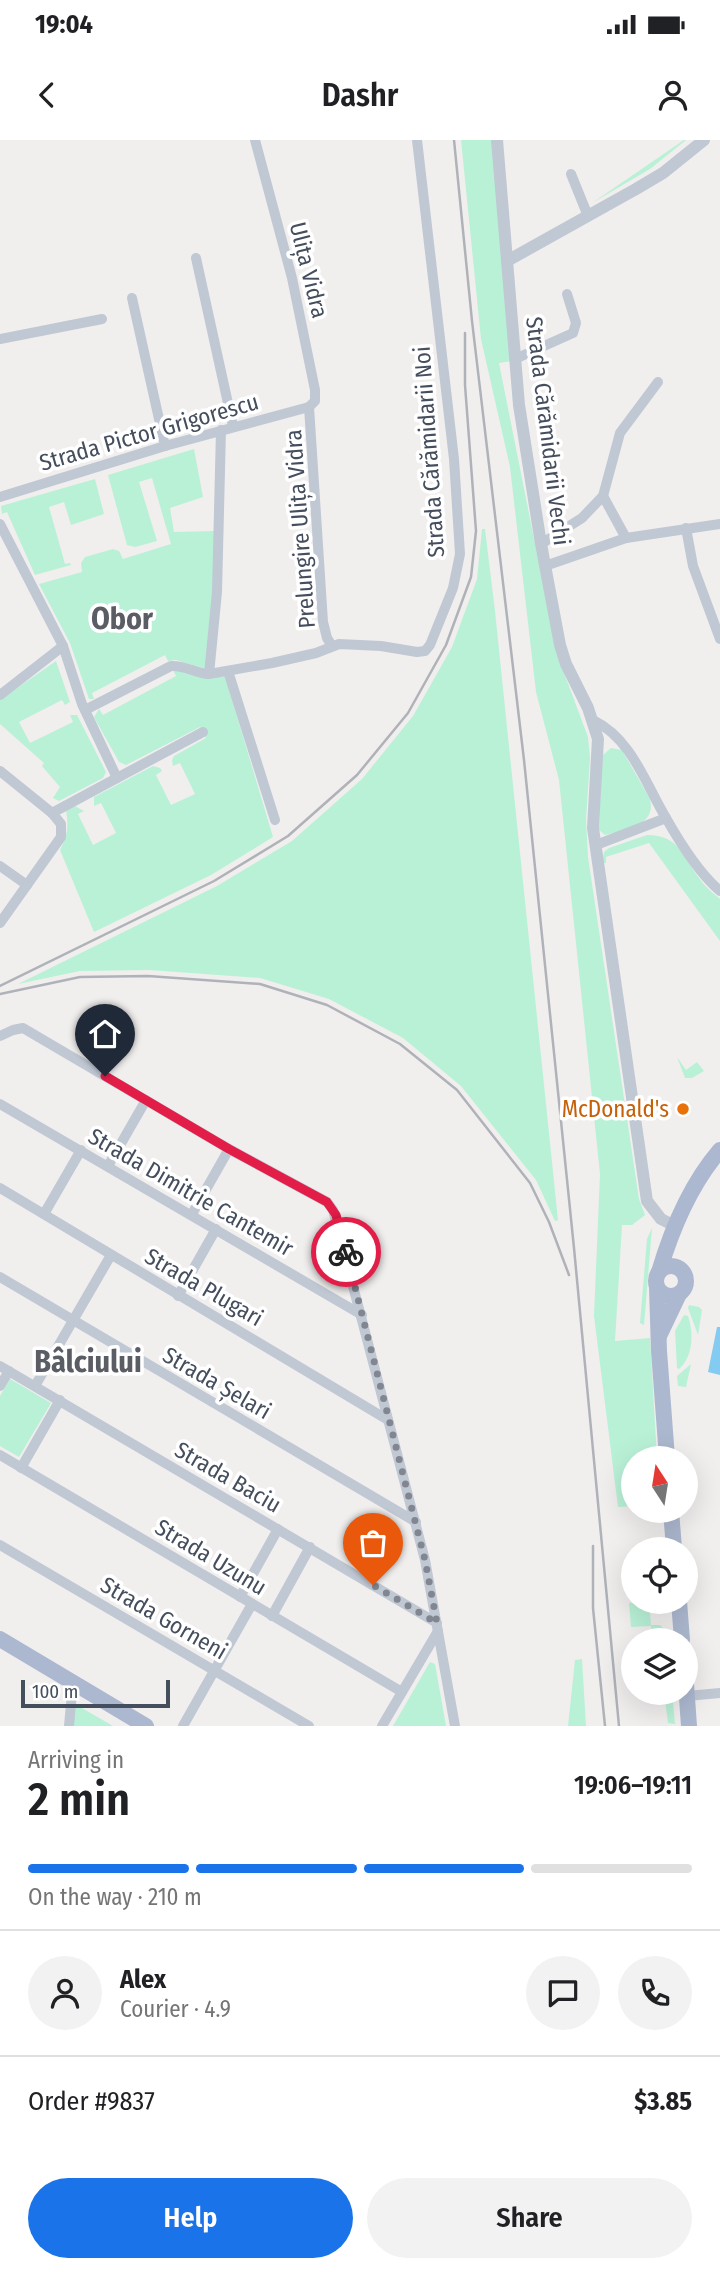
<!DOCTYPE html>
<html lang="en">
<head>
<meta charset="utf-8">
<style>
  :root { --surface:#fff; --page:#f2f2f2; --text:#202124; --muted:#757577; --line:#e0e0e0; --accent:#1a73e8 }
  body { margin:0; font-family:"Fira Sans Condensed",sans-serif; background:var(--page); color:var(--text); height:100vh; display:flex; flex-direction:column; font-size:26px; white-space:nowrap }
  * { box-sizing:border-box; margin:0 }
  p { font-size:23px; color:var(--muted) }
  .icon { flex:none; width:38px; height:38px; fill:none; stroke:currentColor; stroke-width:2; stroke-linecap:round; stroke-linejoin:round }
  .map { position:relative; height:1586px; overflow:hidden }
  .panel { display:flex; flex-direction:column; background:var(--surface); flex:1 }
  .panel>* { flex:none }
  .needle { width:46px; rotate:348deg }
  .buttons { position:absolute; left:621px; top:1306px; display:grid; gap:14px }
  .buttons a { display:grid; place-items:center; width:77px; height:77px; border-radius:50%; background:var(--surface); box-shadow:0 7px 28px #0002; font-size:35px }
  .scale { position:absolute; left:21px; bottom:18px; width:149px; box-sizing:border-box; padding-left:7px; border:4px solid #454e5d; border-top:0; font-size:19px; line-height:24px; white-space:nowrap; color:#454e5d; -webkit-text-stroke:5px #fff; paint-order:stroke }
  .pin { position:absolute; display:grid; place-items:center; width:60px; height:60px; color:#fff; margin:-72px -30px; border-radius:50% 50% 50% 0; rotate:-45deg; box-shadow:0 0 7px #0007 }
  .pin .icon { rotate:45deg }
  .courier { position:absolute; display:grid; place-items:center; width:70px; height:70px; margin:-35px; border:5px solid #e11d48; border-radius:50%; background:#fff; color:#222; box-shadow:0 2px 9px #0007 }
  .headline em { font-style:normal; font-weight:600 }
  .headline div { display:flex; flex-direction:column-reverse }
  .headline { display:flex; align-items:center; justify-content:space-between; height:119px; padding:0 28px }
  h1 { font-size:46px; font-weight:600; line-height:52px }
  .bar { display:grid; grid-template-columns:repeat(4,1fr); gap:10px 7px; align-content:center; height:84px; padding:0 28px }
  .bar i { height:9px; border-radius:5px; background:var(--line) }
  .bar .on { background:var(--accent) }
  .bar p { grid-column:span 4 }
  .line { display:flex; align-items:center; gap:18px; padding:0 28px; border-top:2px solid var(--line) }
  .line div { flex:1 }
  .round { display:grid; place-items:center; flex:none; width:74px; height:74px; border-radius:37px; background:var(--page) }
  .action { display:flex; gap:14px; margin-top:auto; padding:14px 28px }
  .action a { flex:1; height:80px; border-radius:42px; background:var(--accent); color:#fff; font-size:28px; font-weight:600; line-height:80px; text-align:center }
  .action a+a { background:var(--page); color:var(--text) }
  .status { display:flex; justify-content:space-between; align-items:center; height:49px; padding:0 35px; background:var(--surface); direction:ltr }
  .status svg { height:19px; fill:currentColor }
  header { display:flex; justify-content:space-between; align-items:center; height:91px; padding:0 28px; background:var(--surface); font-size:32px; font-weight:600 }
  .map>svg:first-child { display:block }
  .green { fill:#b9f1d7 }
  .water { fill:#83cbf1 }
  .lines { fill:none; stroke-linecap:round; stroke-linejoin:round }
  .minor { stroke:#c0c8d4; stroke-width:10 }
  .tertiary { stroke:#c0c8d4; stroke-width:12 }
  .primary { stroke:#acb8cf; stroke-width:16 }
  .rail { stroke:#b0b2b9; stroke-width:2.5 }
  .done { stroke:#818690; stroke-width:7; stroke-dasharray:0 12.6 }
  .route { stroke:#e11d48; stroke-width:9 }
  .food-dot { fill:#e8710a; stroke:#fff; stroke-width:2.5 }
  .labels { text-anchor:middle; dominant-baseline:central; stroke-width:7; stroke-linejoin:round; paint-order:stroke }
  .street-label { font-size:23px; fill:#454e5d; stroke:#fff }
  .food-label { font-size:23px; fill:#c56008; stroke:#fff; text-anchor:end }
  .district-label { font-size:30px; font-weight:bold; fill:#5a5d63; stroke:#fff }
</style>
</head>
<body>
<div class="status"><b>19:04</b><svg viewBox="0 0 49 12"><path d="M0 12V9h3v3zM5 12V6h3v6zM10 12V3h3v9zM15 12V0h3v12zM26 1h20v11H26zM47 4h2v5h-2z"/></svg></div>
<header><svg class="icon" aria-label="back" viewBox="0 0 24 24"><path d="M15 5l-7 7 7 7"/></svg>Dashr<svg class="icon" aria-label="person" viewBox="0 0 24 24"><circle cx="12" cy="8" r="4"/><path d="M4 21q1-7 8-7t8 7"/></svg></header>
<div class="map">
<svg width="720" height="1586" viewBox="0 0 720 1586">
  <rect width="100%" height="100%" fill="#f1eeee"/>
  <g class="green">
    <path d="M461,0H492L511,221L499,223L557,514L588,597L590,618L586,680L588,717L639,1059L645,1075L632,1085H622L615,1201L650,1198L657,1318H634L633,1366L618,1367L594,1176L600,1034L559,640L536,552L510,327L481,199Z"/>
    <path d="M684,0H686L650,29L592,63Z"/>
    <path d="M194,309L203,357L170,368L174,392L215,391L214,453L206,529L176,520L168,521L165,515L92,553L94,559H89L70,503L39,444L82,432L81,423L85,417L113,409L119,411L123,419L171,404L152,338L139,342L157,401L135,407L127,405L108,335Z"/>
    <path d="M95,339L104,374L71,385L64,362L49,367L65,424L70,423L71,425L35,435L7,372L2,374L1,366Z"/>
    <path d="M482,389H485L495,471L558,1080L555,1081L536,1040L461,946L403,898L329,859L260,838L149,830L80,831L18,844L217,746L292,701L362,639L413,576L452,507L477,439Z"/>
    <path d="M56,521L70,562L65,565L62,560L19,582L30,603L73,582L70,575H77L106,632L103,638L59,661L53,658L60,647L42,626L44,623L0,584V560Z"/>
    <path d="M173,530C194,532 202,540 225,536L273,697L211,735L94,792L60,710C67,696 69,686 66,671L75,666L84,671L78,674L93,705L116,693L101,663L94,666V657L153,626L160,628L162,631L156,635L171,665L195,654L180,623L173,626L172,620L174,616L206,598L200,587L126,625L119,622L94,577L99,569L103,575L176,536Z"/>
    <path d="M611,608L622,610L650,659C657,686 624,690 605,695L599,690L602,616Z"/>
    <path d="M647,695C680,695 682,717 700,739C705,747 713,753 720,759V801L649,703L606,717V723H602L604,712L609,708Z"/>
    <path d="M677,917L686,930L697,922L704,931L692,938H685Z"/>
    <path d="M652,1088L644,1185L640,1183L647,1099Z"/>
    <path d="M689,1165L699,1167L702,1170L698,1195L688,1168Z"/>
    <path d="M684,1175L688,1176C694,1193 693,1217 679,1229L677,1228L675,1191Z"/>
    <path d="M691,1224L686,1247L678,1246L677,1236Z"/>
    <path d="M10,1239L51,1263L19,1317L0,1306V1256Z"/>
    <path d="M649,1461L651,1485H660L666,1491L667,1500H652L651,1486L631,1487L629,1463Z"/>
    <path d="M582,1519L586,1586H568L575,1520Z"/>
    <path d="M430,1522L435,1524L446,1586H393Z"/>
    <path d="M664,1552H672L675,1584L668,1583Z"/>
    <path d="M75,1564L113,1586H73Z"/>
  </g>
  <path class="water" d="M717,1187H720V1235L708,1232Z"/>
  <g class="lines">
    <g class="minor">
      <path d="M255,0L292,138L315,250V261L309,267"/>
      <path d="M571,34L588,76"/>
      <path d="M196,118L233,286"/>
      <path d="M132,158L165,306"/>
      <path d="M0,199L102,179"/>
      <path d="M515,219L573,193L576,183L567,154"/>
      <path d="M309,267L323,482L327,498L332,506"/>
      <path d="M603,356L626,398"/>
      <path d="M0,357L165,306L309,267"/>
      <path d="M0,384L63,506L82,564L117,638L203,592"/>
      <path d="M686,388L693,426L720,499"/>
      <path d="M541,404L582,378L603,356L620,293L658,242"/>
      <path d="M545,426L626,398L720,384"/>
      <path d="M228,531L275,680"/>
      <path d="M209,534L217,452L221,290"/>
      <path d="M0,555L63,506"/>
      <path d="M85,570L171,526C185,525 195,533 209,534L272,523L316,513L339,504L381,506L417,512L425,511L430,505L453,448L460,414L454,319L417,0"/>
      <path d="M593,580C632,599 645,643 666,678C679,701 700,734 720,751"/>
      <path d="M0,631L52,673"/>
      <path d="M596,705L666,678"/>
      <path d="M0,726L27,745"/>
      <path d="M0,783L61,697V684L52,673L117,638"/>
      <path d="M0,896L13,890L23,888L229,1009L327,1062L333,1070L425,1420L455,1586"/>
      <path d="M0,964L362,1175"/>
      <path d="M108,1026L146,960"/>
      <path d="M0,1048L388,1280"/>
      <path d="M44,1074L81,1010"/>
      <path d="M192,1074L229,1009"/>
      <path d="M0,1137L416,1382"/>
      <path d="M178,1156L216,1089"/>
      <path d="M0,1226L437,1483"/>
      <path d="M0,1246L9,1231"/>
      <path d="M35,1246L111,1115"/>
      <path d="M0,1315L402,1552"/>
      <path d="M21,1328L60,1260"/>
      <path d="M0,1405L309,1586"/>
      <path d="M240,1457L278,1389"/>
      <path d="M272,1476L310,1407"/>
      <path d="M687,1556L720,1553"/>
      <path d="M69,1586L73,1542"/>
      <path d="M183,1586L252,1464"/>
      <path d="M382,1586L438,1491"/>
    </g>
    <g class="tertiary">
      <path d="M497,0L519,265L541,404L560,505L566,524L588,568L598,599L593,688L647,1061L661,1079L675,1086"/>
      <path d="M507,121L636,49L663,33L704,0"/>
    </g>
    <g class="primary">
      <circle cx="671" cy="1141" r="15"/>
      <path d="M659,1132C672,1088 690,1045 720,1010"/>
      <path d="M657,1148L659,1211L667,1318"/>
      <path d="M659,1196L679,1154"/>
      <path d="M671,1370L674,1409"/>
      <path d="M679,1461L682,1500"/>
      <path d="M0,1499L146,1586"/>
      <path d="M686,1544L689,1586"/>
    </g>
    <g class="rail">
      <path d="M454,0L472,181L524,620L574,1108L619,1586"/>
      <path d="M0,846L214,741L288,696L357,635L408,573L446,505L471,437L476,391L465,245V193"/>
      <path d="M0,854L80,837L148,836L260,844L327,865L400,904L457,950L530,1043L549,1082L569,1135"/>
      <path d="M593,1406V1468L605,1586"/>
    </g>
  </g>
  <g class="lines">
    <path class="done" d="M346,1112L425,1420L437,1483L373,1445"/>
    <path class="route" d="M105,936L229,1009L327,1062L336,1075L346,1112"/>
  </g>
  <circle class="food-dot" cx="683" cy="969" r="7"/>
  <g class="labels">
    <g class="street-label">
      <text transform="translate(309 130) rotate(76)">Ulița Vidra</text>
      <text transform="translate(548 291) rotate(83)">Strada Cărămidarii Vechi</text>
      <text transform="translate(149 292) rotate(-16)">Strada Pictor Grigorescu</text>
      <text transform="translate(429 312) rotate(-94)">Strada Cărămidarii Noi</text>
      <text transform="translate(300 389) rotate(-94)">Prelungire Ulița Vidra</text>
      <text transform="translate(191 1052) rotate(30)">Strada Dimitrie Cantemir</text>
      <text transform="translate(204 1147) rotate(30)">Strada Plugari</text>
      <text transform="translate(217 1243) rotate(30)">Strada Șelari</text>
      <text transform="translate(228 1337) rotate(30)">Strada Baciu</text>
      <text transform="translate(211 1417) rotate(31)">Strada Uzunu</text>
      <text transform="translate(164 1478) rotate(30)">Strada Gorneni</text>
    </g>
    <g class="food-label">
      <text x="669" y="969">McDonald's</text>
    </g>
    <g class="district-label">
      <text x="122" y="479">Obor</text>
      <text x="88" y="1222">Bâlciului</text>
    </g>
  </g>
</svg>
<div class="buttons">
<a><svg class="needle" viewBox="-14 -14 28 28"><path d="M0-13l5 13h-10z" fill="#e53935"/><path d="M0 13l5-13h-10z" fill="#757577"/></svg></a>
<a><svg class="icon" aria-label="locate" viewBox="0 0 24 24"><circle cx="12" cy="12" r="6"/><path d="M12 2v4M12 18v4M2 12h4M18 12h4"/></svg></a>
<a><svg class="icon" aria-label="layers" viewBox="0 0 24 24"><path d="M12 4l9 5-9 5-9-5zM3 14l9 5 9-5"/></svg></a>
</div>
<div class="scale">100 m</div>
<div class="pin" style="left:373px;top:1445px;background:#ea580c"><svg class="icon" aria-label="bag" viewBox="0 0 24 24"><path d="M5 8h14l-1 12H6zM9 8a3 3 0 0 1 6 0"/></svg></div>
<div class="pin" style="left:105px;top:936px;background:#1f2937"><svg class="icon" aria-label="home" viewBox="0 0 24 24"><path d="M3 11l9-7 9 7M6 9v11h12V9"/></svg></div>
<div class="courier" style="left:346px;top:1112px"><svg class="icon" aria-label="bike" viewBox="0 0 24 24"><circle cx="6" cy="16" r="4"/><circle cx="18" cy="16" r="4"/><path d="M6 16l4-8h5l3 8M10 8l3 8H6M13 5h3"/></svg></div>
</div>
<section class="panel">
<div class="headline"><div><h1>2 min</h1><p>Arriving in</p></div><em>19:06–19:11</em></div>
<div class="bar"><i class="on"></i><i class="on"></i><i class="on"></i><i></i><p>On the way · 210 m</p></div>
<div class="line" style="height:126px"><a class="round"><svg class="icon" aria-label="person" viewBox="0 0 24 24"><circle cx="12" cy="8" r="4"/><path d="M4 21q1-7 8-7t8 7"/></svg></a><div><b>Alex</b><p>Courier · 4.9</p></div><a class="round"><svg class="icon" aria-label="chat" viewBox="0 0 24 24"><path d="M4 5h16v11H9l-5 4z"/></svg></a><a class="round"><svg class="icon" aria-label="phone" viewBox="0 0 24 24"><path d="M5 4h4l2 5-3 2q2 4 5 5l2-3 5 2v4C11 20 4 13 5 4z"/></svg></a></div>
<div class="line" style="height:91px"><div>Order #9837</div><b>$3.85</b></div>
<div class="action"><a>Help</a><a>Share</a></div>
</section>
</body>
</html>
